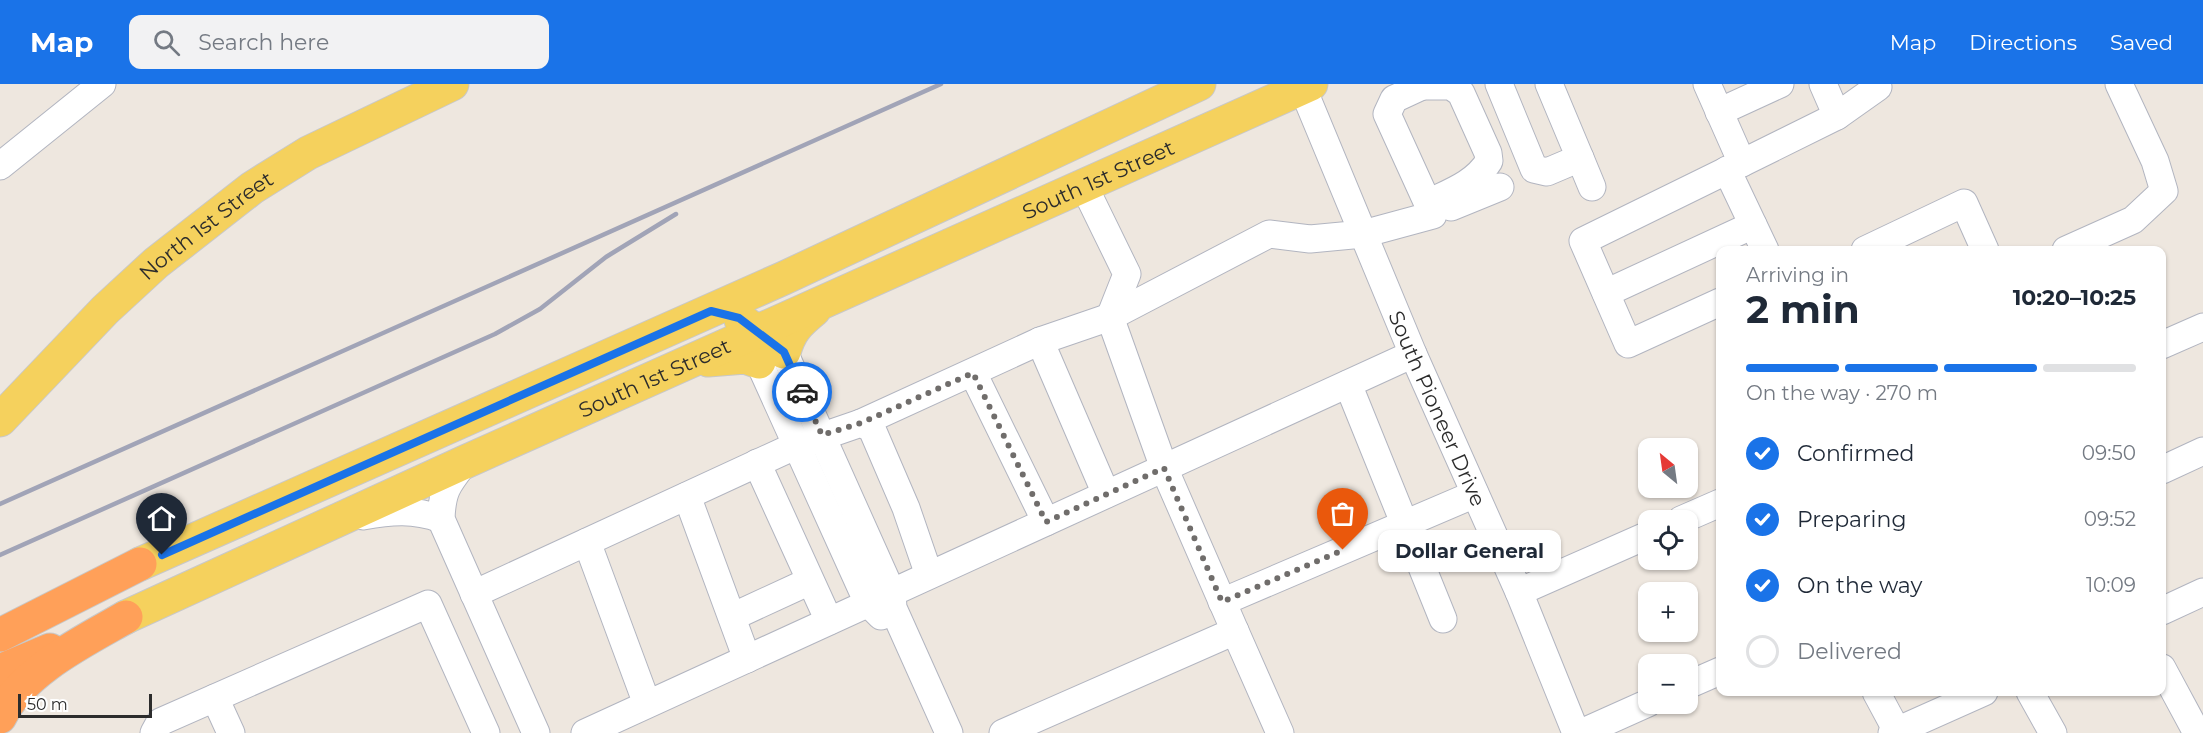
<!DOCTYPE html>
<html lang="en">
<head>
<meta charset="utf-8">
<style>
  :root { --surface:#fff; --page:#f2f2f3; --text:#1f2937; --muted:#747a83; --line:#e0e1e3; --accent:#1a73e8 }
  body { margin:0; font-family:Montserrat,sans-serif; background:var(--page); color:var(--text); height:100vh; display:flex; flex-direction:column; font-size:22px; white-space:nowrap }
  * { box-sizing:border-box; margin:0 }
  p { font-size:20px; color:var(--muted) }
  .icon { flex:none; width:33px; height:33px; fill:none; stroke:currentColor; stroke-width:2; stroke-linecap:round; stroke-linejoin:round }
  .map { position:relative; flex:1; overflow:hidden }
  .sheet { position:absolute; left:1716px; top:162px; width:450px; height:450px; display:flex; flex-direction:column; background:var(--surface); border-radius:12px; box-shadow:0 2px 4px #0004 }
  .sheet>* { flex:none }
  .needle { width:39px; rotate:331deg }
  .buttons { position:absolute; left:1638px; top:354px; display:grid; gap:12px }
  .buttons a { display:grid; place-items:center; width:60px; height:60px; border-radius:12px; background:var(--surface); box-shadow:0 2px 4px #0004; font-size:30px }
  .scale { position:absolute; left:18px; bottom:15px; width:134px; box-sizing:border-box; padding-left:6px; border:3px solid #2c2c2c; border-top:0; font-size:16px; line-height:21px; white-space:nowrap; color:#2c2c2c; -webkit-text-stroke:4px #fff; paint-order:stroke }
  .pin { position:absolute; display:grid; place-items:center; width:51px; height:51px; color:#fff; margin:-62px -26px; border-radius:50% 50% 50% 0; rotate:-45deg; box-shadow:0 0 6px #0007 }
  .pin .icon { rotate:45deg }
  .courier { position:absolute; display:grid; place-items:center; width:60px; height:60px; margin:-30px; border:4px solid #1a73e8; border-radius:50%; background:#fff; color:#222; box-shadow:0 2px 8px #0007 }
  .bubble { position:absolute; height:42px; border-radius:12px; background:var(--surface); box-shadow:0 2px 4px #0004; font-size:20px; font-weight:700; line-height:42px; text-align:center }
  .summary em { font-style:normal; font-weight:700 }
  .summary div { display:flex; flex-direction:column-reverse }
  .summary { display:flex; align-items:center; justify-content:space-between; height:102px; padding:0 30px }
  h1 { font-size:39px; font-weight:700; line-height:45px }
  .bar { display:grid; grid-template-columns:repeat(4,1fr); gap:9px 6px; align-content:center; height:72px; padding:0 30px }
  .bar i { height:8px; border-radius:4px; background:var(--line) }
  .bar .current { background:var(--accent) }
  .bar p { grid-column:span 4 }
  ol { padding:0 30px; list-style:none }
  li { display:flex; align-items:center; gap:18px; height:66px }
  li p { margin-inline-start:auto }
  li .icon { padding:6px; border-radius:50%; background:var(--accent); color:#fff; stroke-width:4 }
  li:last-child { color:var(--muted) }
  li i { width:33px; height:33px; border:3px solid var(--line); border-radius:50% }
  header { display:flex; align-items:center; gap:36px; box-sizing:border-box; height:84px; padding:0 30px; background:var(--accent); color:#fff }
  header strong { font-size:28px }
  nav { display:flex; gap:33px; margin-inline-start:auto; font-size:21px }
  .search { width:420px; height:54px; background:var(--page); display:flex; align-items:center; gap:15px; box-sizing:border-box; padding:0 21px; border-radius:12px; color:var(--muted); font-size:22px }
  .map>svg:first-child { display:block }
  .lines { fill:none; stroke-linecap:round; stroke-linejoin:round }
  .minor-casing { stroke:#b2b5c0; stroke-width:29 }
  .major-casing { stroke:#c8c8c8; stroke-width:35 }
  .highway-casing { stroke:#c8c8c8; stroke-width:35 }
  .minor { stroke:#fff; stroke-width:27 }
  .major { stroke:#f5d15d; stroke-width:33 }
  .highway { stroke:#ffa059; stroke-width:33 }
  .rail { stroke:#a1a4b7; stroke-width:4.5 }
  .done { stroke:#706d6b; stroke-width:6; stroke-dasharray:0 10.8 }
  .route { stroke:#1a73e8; stroke-width:8 }
  .labels { text-anchor:middle; dominant-baseline:central; stroke-width:6; stroke-linejoin:round; paint-order:stroke }
  .street-label { font-size:21px; fill:#2c2c2c; stroke:#fff }
</style>
</head>
<body>
<header>
<strong>Map</strong>
<div class="search"><svg class="icon" aria-label="search" viewBox="0 0 24 24"><circle cx="10" cy="10" r="6"/><path d="M15 15l6 6"/></svg>Search here</div>
<nav><a>Map</a><a>Directions</a><a>Saved</a></nav>
</header>
<div class="map">
<svg width="2203" height="649" viewBox="0 0 2203 649">
  <rect width="100%" height="100%" fill="#eee7df"/>
  <g class="lines">
    <defs>
      <g id="minor">
        <path id="s1" d="M1301,0L1413,270L1519,508L1576,649"/>
        <path d="M1499,0L1534,85L1547,88L1580,74L1549,0"/>
        <path d="M1707,0L1742,79L1837,32L1823,0"/>
        <path d="M1422,2H1451L1461,9L1488,69L1489,77C1476,99 1451,108 1428,119"/>
        <path d="M1719,28L1780,0"/>
        <path d="M1837,32L1878,3L1877,0"/>
        <path d="M1580,74L1592,103"/>
        <path d="M0,82L102,0"/>
        <path d="M1727,86L1765,166"/>
        <path d="M1451,123L1500,103"/>
        <path d="M1865,166L1964,119L1985,166"/>
        <path d="M2066,166L2133,136L2164,107L2155,77L2119,0"/>
        <path d="M1606,209L1753,141"/>
        <path d="M1720,218L1628,260L1583,157L1742,79"/>
        <path d="M1040,257L1106,410"/>
        <path d="M2162,261L2203,243"/>
        <path d="M784,268L892,509L893,524L949,649"/>
        <path d="M759,278L868,519L881,532"/>
        <path d="M973,289L1046,438"/>
        <path d="M1348,300L1443,535"/>
        <path d="M861,339L1040,257L1110,233L1269,150L1310,155L1363,150L1433,131L1387,30L1394,15L1422,2L1421,0"/>
        <path d="M465,378C448,400 442,406 441,435L536,649"/>
        <path d="M757,379L829,537"/>
        <path d="M2162,386L2203,367"/>
        <path d="M687,412L747,575"/>
        <path d="M363,432C391,427 414,425 441,435"/>
        <path d="M1681,436L1720,419"/>
        <path d="M587,458L647,620"/>
        <path d="M1519,508L1648,451"/>
        <path d="M474,510L797,361L861,339L872,345L906,424L929,491"/>
        <path d="M1222,518L1475,410"/>
        <path d="M2162,527L2203,508"/>
        <path d="M732,533L810,497"/>
        <path d="M1235,547L1280,649"/>
        <path d="M2162,584L2197,649"/>
        <path d="M1688,601L1720,587"/>
        <path d="M1876,608L1898,649"/>
        <path d="M2030,608L2053,649"/>
        <path d="M215,614L231,649"/>
        <path d="M154,649L160,638L428,520L486,649"/>
        <path d="M585,649L1413,270"/>
        <path d="M1003,649L1235,547L1164,384L1110,233L1127,190L1084,102"/>
        <path d="M1581,649L1648,619"/>
        <path d="M1892,649L1984,608"/>
      </g>
      <g id="major">
        <path d="M741,236L784,268C790,247 797,240 814,226"/>
        <path d="M708,276L745,273L759,278"/>
        <path id="s2" d="M0,336L105,226L156,179L252,104L308,69L452,0"/>
        <path d="M140,480L784,194L1199,0"/>
        <path id="s3" d="M126,533L465,378L1311,0"/>
      </g>
      <g id="highway">
        <path d="M0,551L140,480"/>
        <path d="M0,587L50,566"/>
        <path d="M0,633C22,587 84,557 126,533"/>
      </g>
    </defs>
    <use href="#minor" class="minor-casing"/>
    <use href="#major" class="major-casing"/>
    <use href="#highway" class="highway-casing"/>
    <use href="#minor" class="minor"/>
    <use href="#major" class="major"/>
    <use href="#highway" class="highway"/>
    <g class="rail">
      <path d="M0,420L941,0"/>
      <path d="M0,471L495,250L540,225L606,173L676,130"/>
    </g>
  </g>
  <g class="lines">
    <path class="done" d="M802,308L822,351L861,339L973,289L1046,438L1164,384L1222,518L1343,466"/>
    <path class="route" d="M162,471L711,227L739,234L784,268L802,308"/>
  </g>
  <g class="labels">
    <g class="street-label">
      <text stroke="none"><textPath href="#s3" startOffset="1066">South 1st Street</textPath></text>
      <text stroke="none"><textPath href="#s2" startOffset="284">North 1st Street</textPath></text>
      <text stroke="none"><textPath href="#s3" startOffset="580">South 1st Street</textPath></text>
      <text stroke="none"><textPath href="#s1" startOffset="352">South Pioneer Drive</textPath></text>
    </g>
  </g>
</svg>
<div class="buttons">
<a><svg class="needle" viewBox="-14 -14 28 28"><path d="M0-13l5 13h-10z" fill="#e53935"/><path d="M0 13l5-13h-10z" fill="#747a83"/></svg></a>
<a><svg class="icon" aria-label="locate" viewBox="0 0 24 24"><circle cx="12" cy="12" r="6"/><path d="M12 2v4M12 18v4M2 12h4M18 12h4"/></svg></a>
<a>+</a>
<a>−</a>
</div>
<div class="scale">50 m</div>
<div class="pin" style="left:1343px;top:466px;background:#ea580c"><svg class="icon" aria-label="bag" viewBox="0 0 24 24"><path d="M5 8h14l-1 12H6zM9 8a3 3 0 0 1 6 0"/></svg></div>
<div class="pin" style="left:162px;top:471px;background:#1f2937"><svg class="icon" aria-label="home" viewBox="0 0 24 24"><path d="M3 11l9-7 9 7M6 9v11h12V9"/></svg></div>
<div class="courier" style="left:802px;top:308px"><svg class="icon" aria-label="car" viewBox="0 0 24 24"><path d="M5 17H2v-5l4-1 3-4h7l3 4 3 1v5h-3M9 17h6M6 11h13"/><circle cx="7" cy="17" r="2"/><circle cx="17" cy="17" r="2"/></svg></div>
<div class="bubble" style="left:1378px;top:446px;width:183px">Dollar General</div>
<section class="sheet">
<div class="summary"><div><h1>2 min</h1><p>Arriving in</p></div><em>10:20–10:25</em></div>
<div class="bar"><i class="current"></i><i class="current"></i><i class="current"></i><i></i><p>On the way · 270 m</p></div>
<ol>
<li><svg class="icon" aria-label="check" viewBox="0 0 24 24"><path d="M5 12l5 5 9-10"/></svg>Confirmed<p>09:50</p></li>
<li><svg class="icon" aria-label="check" viewBox="0 0 24 24"><path d="M5 12l5 5 9-10"/></svg>Preparing<p>09:52</p></li>
<li><svg class="icon" aria-label="check" viewBox="0 0 24 24"><path d="M5 12l5 5 9-10"/></svg>On the way<p>10:09</p></li>
<li><i></i>Delivered</li>
</ol>
</section>
</div>
</body>
</html>
